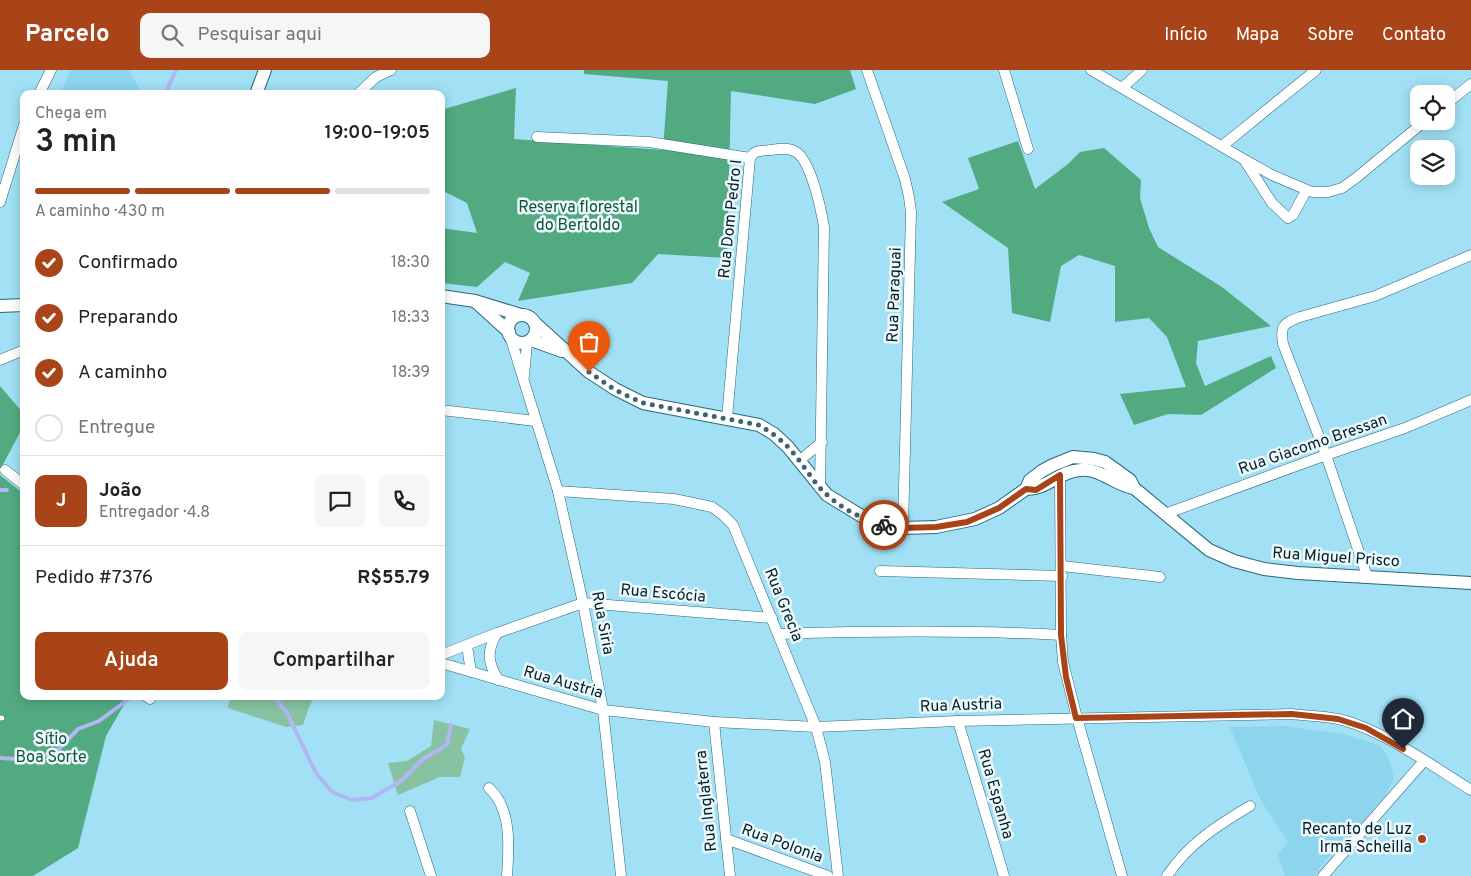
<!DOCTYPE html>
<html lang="pt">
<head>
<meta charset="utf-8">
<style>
  :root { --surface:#fff; --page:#f6f6f6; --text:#222; --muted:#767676; --line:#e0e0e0; --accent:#a94318 }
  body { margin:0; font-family:Overpass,sans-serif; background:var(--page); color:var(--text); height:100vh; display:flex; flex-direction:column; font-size:19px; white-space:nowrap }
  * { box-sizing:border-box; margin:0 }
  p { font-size:16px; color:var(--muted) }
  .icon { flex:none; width:28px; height:28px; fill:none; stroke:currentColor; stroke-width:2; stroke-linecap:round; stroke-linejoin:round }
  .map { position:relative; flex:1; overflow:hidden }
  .panel { position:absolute; left:20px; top:20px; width:425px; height:610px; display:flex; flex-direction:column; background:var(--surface); border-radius:10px; box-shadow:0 2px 12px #0003 }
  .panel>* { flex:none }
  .controls { position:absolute; left:1410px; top:15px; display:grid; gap:10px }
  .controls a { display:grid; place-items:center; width:45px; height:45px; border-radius:10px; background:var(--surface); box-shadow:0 2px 12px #0003; font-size:25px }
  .pin { position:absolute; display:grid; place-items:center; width:42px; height:42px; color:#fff; margin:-51px -21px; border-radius:50% 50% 50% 0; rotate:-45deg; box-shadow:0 0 5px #0007 }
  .pin .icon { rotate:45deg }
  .courier { position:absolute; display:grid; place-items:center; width:50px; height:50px; margin:-25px; border:4px solid #a94318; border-radius:50%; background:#fff; color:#222; box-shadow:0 1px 6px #0007 }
  .summary em { font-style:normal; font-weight:600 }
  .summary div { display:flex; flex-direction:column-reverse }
  .summary { display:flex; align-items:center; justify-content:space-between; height:85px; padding:0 15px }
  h1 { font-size:32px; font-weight:600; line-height:38px }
  .bar { display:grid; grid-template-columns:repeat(4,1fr); gap:8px 5px; align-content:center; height:60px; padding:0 15px }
  .bar i { height:6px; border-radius:4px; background:var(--line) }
  .bar .current { background:var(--accent) }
  .bar p { grid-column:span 4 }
  .line { display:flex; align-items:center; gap:12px; padding:0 15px; border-top:1px solid var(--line) }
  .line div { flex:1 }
  .round { display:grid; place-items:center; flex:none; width:52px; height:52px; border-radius:10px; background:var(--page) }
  ol { padding:0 15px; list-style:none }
  li { display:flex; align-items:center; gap:15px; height:55px }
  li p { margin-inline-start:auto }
  li .icon { padding:5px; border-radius:50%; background:var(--accent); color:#fff; stroke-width:4 }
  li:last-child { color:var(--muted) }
  li i { width:28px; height:28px; border:2px solid var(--line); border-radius:50% }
  .button { display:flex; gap:10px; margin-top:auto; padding:10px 15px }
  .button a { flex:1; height:58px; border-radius:10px; background:var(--accent); color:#fff; font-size:20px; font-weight:600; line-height:58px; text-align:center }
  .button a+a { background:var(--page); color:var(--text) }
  header { display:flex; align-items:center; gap:30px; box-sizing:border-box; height:70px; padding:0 25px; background:var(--accent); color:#fff }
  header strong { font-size:24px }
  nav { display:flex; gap:28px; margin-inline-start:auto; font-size:18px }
  .search { width:350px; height:45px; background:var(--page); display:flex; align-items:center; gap:12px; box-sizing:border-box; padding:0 18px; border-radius:10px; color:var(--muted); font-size:19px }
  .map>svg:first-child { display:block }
  .built { fill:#8cd5ed }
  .green { fill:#87c3a3 }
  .forest { fill:#52ab80 }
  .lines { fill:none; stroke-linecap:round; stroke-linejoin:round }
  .stream { stroke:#b2b6f3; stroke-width:4 }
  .service-casing { stroke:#2a687b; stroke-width:6 }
  .minor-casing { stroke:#2a687b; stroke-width:11 }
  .tertiary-casing { stroke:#2a687b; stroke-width:14 }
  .service { stroke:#fff; stroke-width:5 }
  .minor { stroke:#fff; stroke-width:10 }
  .tertiary { stroke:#fff; stroke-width:12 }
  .done { stroke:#3c636f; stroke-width:5; stroke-dasharray:0 9 }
  .route { stroke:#a94318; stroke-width:6 }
  .poi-dot { fill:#a94318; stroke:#ecf8fc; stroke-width:2 }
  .labels { text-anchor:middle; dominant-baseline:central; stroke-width:5; stroke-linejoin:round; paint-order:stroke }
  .park-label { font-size:16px; fill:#0f5538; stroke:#ecf8fc }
  .street-label { font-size:16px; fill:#051f27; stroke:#ecf8fc }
  .poi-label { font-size:16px; fill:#051f27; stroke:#ecf8fc; text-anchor:end }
</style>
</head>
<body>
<header>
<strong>Parcelo</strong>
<div class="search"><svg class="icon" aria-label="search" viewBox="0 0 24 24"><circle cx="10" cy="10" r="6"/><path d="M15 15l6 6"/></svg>Pesquisar aqui</div>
<nav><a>Início</a><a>Mapa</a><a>Sobre</a><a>Contato</a></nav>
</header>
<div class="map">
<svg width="1471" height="806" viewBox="0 0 1471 806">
  <rect width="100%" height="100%" fill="#a1e0f5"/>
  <g class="built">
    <path d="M71,0H129L142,24H60Z"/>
    <path d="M1286,656L1342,664L1379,675L1387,685L1392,699L1394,709L1385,726L1350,766L1323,793L1314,806H1285L1278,784L1288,772L1260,729L1230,657Z"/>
  </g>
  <g class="green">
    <path d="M230,626H315L309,637L303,655L286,657L228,638Z"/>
    <path d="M434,650L470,659L461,679L465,687L460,707H440L398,725L388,693L407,691L431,676Z"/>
  </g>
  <g class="forest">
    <path d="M584,0H850L856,19L815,34L731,21L727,188L658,184L632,213L518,231L530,203L505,192L477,217L441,213V158L477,163L467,133L441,120V40L516,18L514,69L663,80L668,11L584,4Z"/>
    <path d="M1018,71L1035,119L1068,94L1080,82L1104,78L1141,110L1140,128L1149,158L1158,177L1222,217L1271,256L1198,271L1196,293L1205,316L1271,286L1276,298L1201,345L1168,344L1134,355L1120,324L1186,317L1167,267L1149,248L1115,252V196L1079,185L1061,196L1050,252L1012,243L1008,178L942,132L979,119L968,88Z"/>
    <path d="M0,316L24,344V355L0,400Z"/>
    <path d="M0,405L24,424V626H129L106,666L78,778L33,806H0Z"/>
  </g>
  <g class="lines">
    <g class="stream">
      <path d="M165,24L176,0"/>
      <path d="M0,420H7"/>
      <path d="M273,626L286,641L316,703L332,722L352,730L372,728L401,711L423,689L447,675L451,655"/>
      <path d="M0,688L32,690L57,681L78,659L99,651L130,628"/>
    </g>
    <defs>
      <path id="service" d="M0,648H2"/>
      <g id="minor">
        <path d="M867,0L905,109L909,127L911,142L903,458"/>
        <path d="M1004,0L1028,79"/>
        <path d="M1091,0L1245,90L1272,105L1312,122H1328L1342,118L1356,108L1425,51"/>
        <path d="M1123,17L1142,0"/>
        <path d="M39,24L51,0"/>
        <path d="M358,24L376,7L391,0"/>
        <path d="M1446,34L1471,14"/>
        <path d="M537,67L649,72L750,88"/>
        <path d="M1222,76L1316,0"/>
        <path d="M1245,91L1272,133L1288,148L1293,145L1306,121"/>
        <path d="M0,132L24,55"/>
        <path d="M510,266L558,421L583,533L603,640L621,806"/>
        <path d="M0,290L24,280"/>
        <path d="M524,306L527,273"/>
        <path d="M441,340L535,351"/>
        <path d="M727,348L750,88C754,80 761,81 770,80C778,79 789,77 796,82C811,91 821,139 824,157L820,418"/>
        <path d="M799,391L822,372"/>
        <path d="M5,400L24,415"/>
        <path d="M1060,405L1061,565L1063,592L1077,648L1122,806"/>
        <path d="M558,421L674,429L712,437L723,445L733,455L816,657L825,692L838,806"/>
        <path d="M1165,444L1326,385L1405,358L1471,330"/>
        <path d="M1062,496L1160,507"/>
        <path d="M880,501L1062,506"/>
        <path d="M1367,506L1326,385L1283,274C1280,255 1283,254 1300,247L1375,226L1471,185"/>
        <path d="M497,563C486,582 488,592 498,610"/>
        <path d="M779,564C873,561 967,560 1061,565"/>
        <path d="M467,576L471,602"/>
        <path d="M441,585L497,563L583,533L772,548"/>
        <path d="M441,593L603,640L714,652L816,657L958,651L1292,644C1307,646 1323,646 1338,649C1380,658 1434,697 1471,720"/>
        <path d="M146,626L150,629"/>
        <path d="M958,651L1004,806"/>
        <path d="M714,652L730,806"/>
        <path d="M489,718C512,739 509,777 507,806"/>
        <path d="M410,741L431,806"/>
        <path d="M726,769L828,806"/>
        <path d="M1167,806C1188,774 1218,755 1250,736"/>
        <path d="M1323,806L1424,691"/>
      </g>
      <g id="tertiary">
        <path d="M256,24L265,0"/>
        <path d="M441,226L475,231L521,245"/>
        <path d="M476,232L509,262"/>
        <path d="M0,236L24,235"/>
        <circle cx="522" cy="259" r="14"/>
        <path d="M536,254L589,302L615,319L643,333L759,355L774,364L788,377L827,425L873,453L889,456L903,458L936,457L975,449L999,438L1026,419L1030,410L1042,401L1053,395L1073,387L1094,389L1105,392L1130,410L1134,418L1209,480L1234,491L1264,499L1298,503L1471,513"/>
        <path d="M531,270L562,281"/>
        <path d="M1026,419C1046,420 1059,401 1080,400C1101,398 1114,415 1134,418"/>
      </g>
    </defs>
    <use href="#service" class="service-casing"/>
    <use href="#minor" class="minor-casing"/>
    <use href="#tertiary" class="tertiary-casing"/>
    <use href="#service" class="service"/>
    <use href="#minor" class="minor"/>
    <use href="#tertiary" class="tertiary"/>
  </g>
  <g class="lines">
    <path class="done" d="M589,302L615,320L643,333L759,355C769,361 779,368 787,376C800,389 809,406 821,419C837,436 862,450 884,455"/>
    <path class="route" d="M884,455L903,458L936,457L967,452L999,438L1026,419L1036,420L1060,405L1061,565L1066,607L1076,648L1292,644L1338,649L1366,658L1403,679"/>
  </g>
  <circle class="poi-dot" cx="1422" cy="769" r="5"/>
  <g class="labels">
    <g class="park-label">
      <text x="578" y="138">Reserva florestal<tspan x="578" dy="18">do Bertoldo</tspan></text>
      <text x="51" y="670">Sítio<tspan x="51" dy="18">Boa Sorte</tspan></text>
    </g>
    <g class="street-label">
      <text transform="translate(731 149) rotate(-84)">Rua Dom Pedro I</text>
      <text transform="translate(895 225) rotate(-88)">Rua Paraguai</text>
      <text transform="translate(1313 375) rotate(-19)">Rua Giacomo Bressan</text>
      <text transform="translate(1336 488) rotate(4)">Rua Miguel Prisco</text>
      <text transform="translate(663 524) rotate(5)">Rua Escócia</text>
      <text transform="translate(783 535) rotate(68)">Rua Grecia</text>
      <text transform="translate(602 553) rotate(79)">Rua Siria</text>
      <text transform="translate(563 613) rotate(16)">Rua Austria</text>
      <text transform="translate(961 636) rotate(-2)">Rua Austria</text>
      <text transform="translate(995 724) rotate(74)">Rua Espanha</text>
      <text transform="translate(707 731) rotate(-96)">Rua Inglaterra</text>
      <text transform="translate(782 774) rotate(20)">Rua Polonia</text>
    </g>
    <g class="poi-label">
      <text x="1412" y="760">Recanto de Luz<tspan x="1412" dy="18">Irmã Scheilla</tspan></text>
    </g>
  </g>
</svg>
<div class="controls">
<a><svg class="icon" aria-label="locate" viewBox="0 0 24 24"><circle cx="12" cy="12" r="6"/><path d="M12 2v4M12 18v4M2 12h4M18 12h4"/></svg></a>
<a><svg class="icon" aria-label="layers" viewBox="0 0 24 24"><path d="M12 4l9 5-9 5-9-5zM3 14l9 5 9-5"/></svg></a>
</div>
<div class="pin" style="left:589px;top:302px;background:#ea580c"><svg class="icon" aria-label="bag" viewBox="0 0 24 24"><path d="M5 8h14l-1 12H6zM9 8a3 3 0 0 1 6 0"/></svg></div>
<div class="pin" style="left:1403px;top:679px;background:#1f2937"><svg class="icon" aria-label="home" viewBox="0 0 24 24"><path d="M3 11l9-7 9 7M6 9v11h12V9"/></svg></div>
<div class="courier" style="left:884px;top:455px"><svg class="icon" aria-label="bike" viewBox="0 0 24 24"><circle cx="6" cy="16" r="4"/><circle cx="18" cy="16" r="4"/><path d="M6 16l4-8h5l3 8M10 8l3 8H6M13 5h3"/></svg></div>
<section class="panel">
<div class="summary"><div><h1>3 min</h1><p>Chega em</p></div><em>19:00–19:05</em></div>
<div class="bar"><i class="current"></i><i class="current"></i><i class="current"></i><i></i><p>A caminho · 430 m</p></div>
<ol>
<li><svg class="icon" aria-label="check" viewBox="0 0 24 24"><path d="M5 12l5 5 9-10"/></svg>Confirmado<p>18:30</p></li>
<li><svg class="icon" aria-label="check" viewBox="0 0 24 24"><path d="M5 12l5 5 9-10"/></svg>Preparando<p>18:33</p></li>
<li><svg class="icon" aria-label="check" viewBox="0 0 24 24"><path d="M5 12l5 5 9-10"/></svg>A caminho<p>18:39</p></li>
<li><i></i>Entregue</li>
</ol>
<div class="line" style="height:90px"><b class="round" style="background:var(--accent);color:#fff">J</b><div><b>João</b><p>Entregador · 4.8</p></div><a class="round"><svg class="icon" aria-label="chat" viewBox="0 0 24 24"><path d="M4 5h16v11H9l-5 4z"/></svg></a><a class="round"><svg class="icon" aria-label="phone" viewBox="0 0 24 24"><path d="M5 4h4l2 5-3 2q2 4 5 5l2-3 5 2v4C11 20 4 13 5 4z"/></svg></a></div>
<div class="line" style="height:65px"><div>Pedido #7376</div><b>R$55.79</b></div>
<div class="button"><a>Ajuda</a><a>Compartilhar</a></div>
</section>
</div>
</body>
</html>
